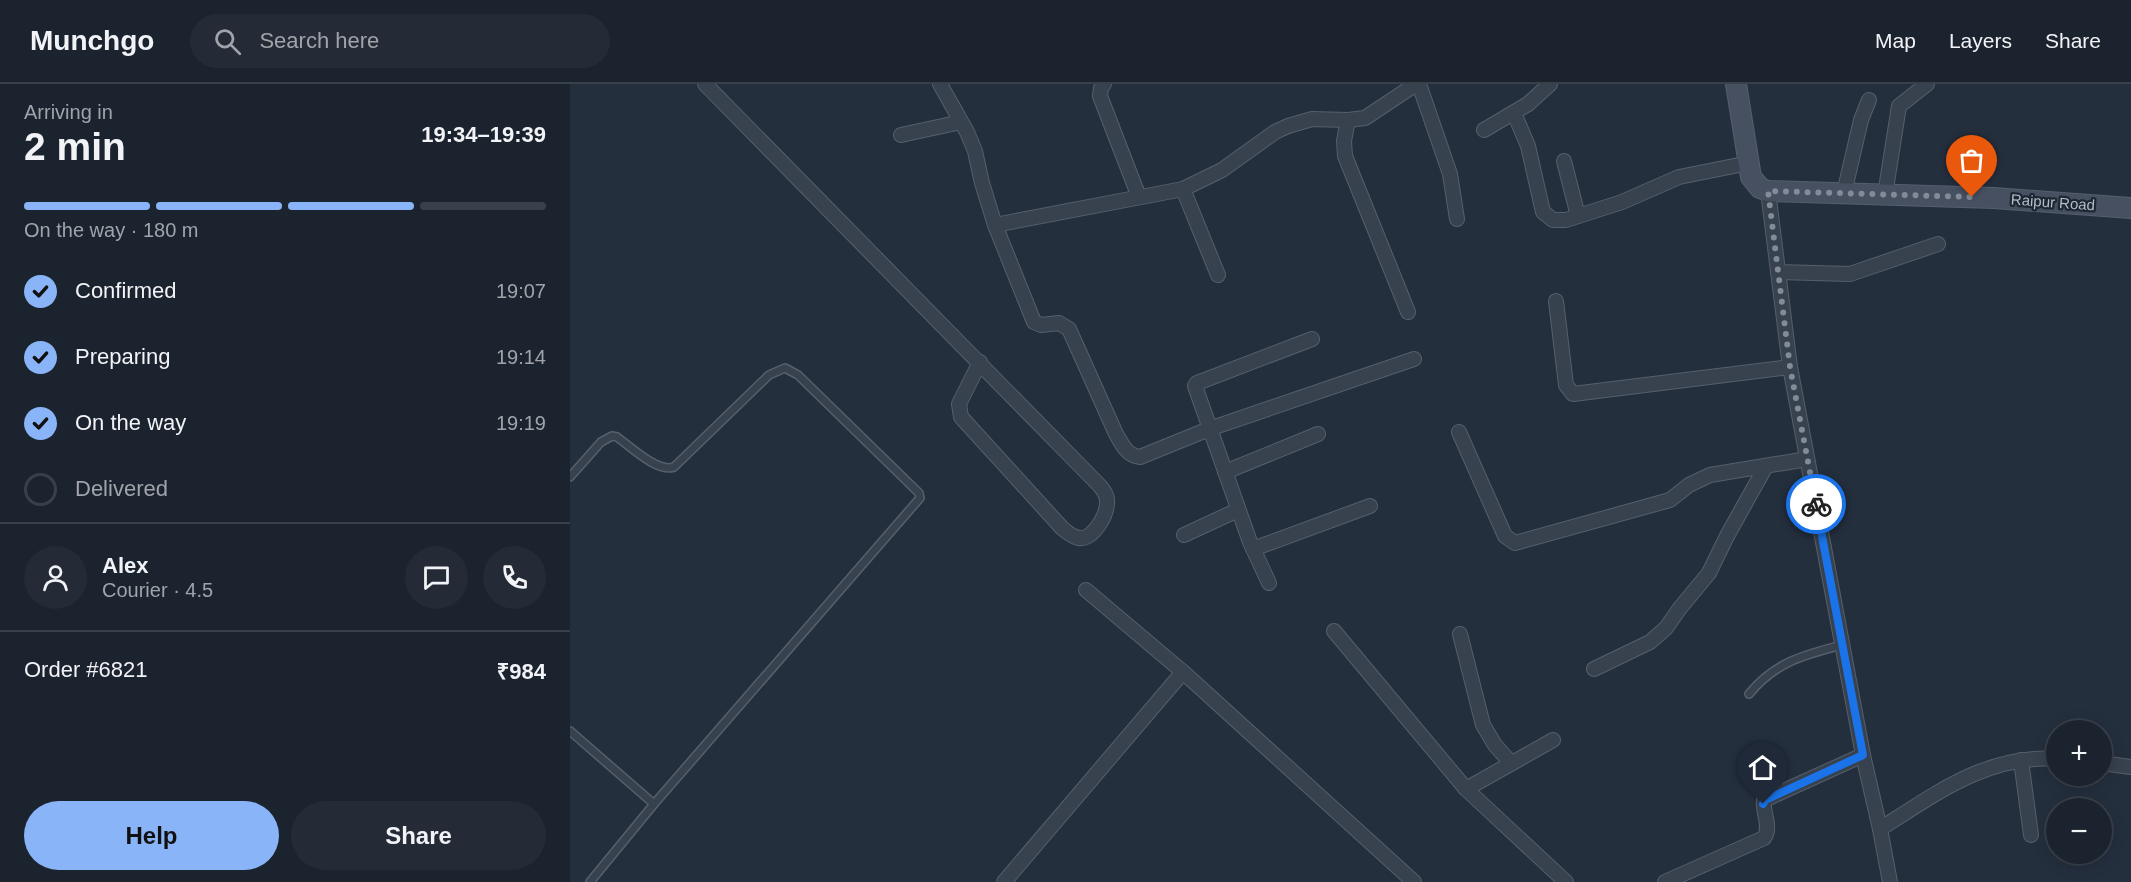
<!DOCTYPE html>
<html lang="en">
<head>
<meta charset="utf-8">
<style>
  :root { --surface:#1b232e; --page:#242b36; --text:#f1f3f6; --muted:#a0a4aa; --line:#39404a; --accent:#8ab4f8 }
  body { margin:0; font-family:Arial,sans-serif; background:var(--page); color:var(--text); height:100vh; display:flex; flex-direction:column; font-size:22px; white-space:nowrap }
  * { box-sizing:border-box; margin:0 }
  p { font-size:20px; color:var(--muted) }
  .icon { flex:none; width:33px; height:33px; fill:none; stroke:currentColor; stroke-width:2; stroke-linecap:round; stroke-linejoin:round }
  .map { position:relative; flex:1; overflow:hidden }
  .details { display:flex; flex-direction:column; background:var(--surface); width:570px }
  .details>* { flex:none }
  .buttons { position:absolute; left:1476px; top:636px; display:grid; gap:12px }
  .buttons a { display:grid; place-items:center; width:66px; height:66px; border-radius:50%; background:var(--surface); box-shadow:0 3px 15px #0003,0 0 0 2px var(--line); font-size:30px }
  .pin { position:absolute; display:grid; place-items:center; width:51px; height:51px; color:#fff; margin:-62px -26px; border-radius:50% 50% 50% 0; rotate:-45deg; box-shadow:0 0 6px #0007 }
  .pin .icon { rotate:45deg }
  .courier { position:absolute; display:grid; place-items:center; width:60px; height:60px; margin:-30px; border:4px solid #1a73e8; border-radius:50%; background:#fff; color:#222; box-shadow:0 2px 8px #0007 }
  .head em { font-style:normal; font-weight:700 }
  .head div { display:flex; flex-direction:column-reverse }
  .head { display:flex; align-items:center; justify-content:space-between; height:102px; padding:0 24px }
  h1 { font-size:39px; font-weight:700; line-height:45px }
  .bar { display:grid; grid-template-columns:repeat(4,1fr); gap:9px 6px; align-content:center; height:72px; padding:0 24px }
  .bar i { height:8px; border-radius:4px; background:var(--line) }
  .bar .active { background:var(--accent) }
  .bar p { grid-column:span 4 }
  .line { display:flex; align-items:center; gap:15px; padding:0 24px; border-top:2px solid var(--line) }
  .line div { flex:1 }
  .round { display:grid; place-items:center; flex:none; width:63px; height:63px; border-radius:32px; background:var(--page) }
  ol { padding:0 24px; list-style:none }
  li { display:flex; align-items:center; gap:18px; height:66px }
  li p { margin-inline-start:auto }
  li .icon { padding:6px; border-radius:50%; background:var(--accent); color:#111; stroke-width:4 }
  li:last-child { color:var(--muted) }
  li i { width:33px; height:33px; border:3px solid var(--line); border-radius:50% }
  .button { display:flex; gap:12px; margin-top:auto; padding:12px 24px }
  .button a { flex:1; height:69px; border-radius:36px; background:var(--accent); color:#111; font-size:24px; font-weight:700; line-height:69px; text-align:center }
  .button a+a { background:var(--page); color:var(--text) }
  header { display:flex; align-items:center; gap:36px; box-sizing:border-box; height:84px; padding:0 30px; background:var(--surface); border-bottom:2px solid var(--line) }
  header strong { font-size:28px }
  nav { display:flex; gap:33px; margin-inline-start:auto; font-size:21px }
  .search { width:420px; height:54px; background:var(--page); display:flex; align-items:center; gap:15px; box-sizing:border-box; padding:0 21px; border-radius:33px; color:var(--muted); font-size:22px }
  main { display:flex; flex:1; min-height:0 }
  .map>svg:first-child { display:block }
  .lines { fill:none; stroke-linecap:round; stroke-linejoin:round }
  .lane-casing { stroke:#565f6c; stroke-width:10 }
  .street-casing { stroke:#565f6c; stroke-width:16 }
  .secondary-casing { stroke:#565f6c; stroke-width:22 }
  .lane { stroke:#38414e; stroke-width:7 }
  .street { stroke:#38414e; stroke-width:14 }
  .secondary { stroke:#465061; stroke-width:20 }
  .done { stroke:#828b98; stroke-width:6; stroke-dasharray:0 10.8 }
  .route { stroke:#1a73e8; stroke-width:8 }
  .labels { text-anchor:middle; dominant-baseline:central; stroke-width:4.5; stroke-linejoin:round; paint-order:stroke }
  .street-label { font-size:15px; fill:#b4bcc9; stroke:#1d2633 }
</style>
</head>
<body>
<header>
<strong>Munchgo</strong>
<div class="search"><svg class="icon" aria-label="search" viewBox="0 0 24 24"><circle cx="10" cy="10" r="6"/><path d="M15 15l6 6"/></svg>Search here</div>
<nav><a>Map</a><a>Layers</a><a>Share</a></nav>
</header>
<main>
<section class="details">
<div class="head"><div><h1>2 min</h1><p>Arriving in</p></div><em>19:34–19:39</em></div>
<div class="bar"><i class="active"></i><i class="active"></i><i class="active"></i><i></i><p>On the way · 180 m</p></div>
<ol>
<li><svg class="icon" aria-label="check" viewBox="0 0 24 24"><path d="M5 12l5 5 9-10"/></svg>Confirmed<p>19:07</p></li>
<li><svg class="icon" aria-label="check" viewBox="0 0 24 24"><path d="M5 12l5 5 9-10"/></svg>Preparing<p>19:14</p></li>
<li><svg class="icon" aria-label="check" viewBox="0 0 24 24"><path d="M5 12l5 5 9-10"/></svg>On the way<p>19:19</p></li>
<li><i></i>Delivered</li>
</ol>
<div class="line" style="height:108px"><a class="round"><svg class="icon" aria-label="person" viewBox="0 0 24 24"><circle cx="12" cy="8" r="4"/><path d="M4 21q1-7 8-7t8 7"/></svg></a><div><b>Alex</b><p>Courier · 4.5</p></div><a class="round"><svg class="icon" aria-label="chat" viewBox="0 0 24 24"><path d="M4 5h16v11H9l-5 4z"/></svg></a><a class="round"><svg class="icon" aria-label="phone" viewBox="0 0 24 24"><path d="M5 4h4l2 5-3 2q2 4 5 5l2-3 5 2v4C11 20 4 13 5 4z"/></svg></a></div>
<div class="line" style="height:78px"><div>Order #6821</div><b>₹984</b></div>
<div class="button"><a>Help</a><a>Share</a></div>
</section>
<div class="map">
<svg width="1561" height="798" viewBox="0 0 1561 798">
  <rect width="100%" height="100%" fill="#242f3e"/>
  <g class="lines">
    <defs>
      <g id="lane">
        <path d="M0,393L31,358L42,352L47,353C61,363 88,389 104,383L199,291L215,284L228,291L349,409L350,414L84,720L20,798"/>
        <path d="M1179,610C1205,578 1234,571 1272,561"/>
        <path d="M0,647L84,720"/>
      </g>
      <g id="street">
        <path d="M135,0L530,402C534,407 538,412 537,419C537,431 523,456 509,454C502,453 497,448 492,444L391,333L389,320L410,278"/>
        <path d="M370,0L397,48L405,67L412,99L425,141L613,105L652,86L705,48L718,42L742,35L778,36L795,34L846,0"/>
        <path d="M534,0L531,4L530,12L569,113"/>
        <path d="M849,0L880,90L887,135"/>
        <path d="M944,29L958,62L973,128L983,136H996L1052,118L1109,93L1179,79"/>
        <path d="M778,36L774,57L775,72L838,228"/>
        <path d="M914,46L958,20L980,0"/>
        <path d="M331,51L391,38"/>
        <path d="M994,77L1008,132"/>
        <path d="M613,105L648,191"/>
        <path d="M1198,107L1220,283L1293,671L1310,745L1320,798"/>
        <path d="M1274,109L1291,36L1299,16"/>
        <path d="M1315,111L1329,22L1357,0"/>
        <path d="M425,141L464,238L471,241L489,239L499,245L546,350C552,360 557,372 570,373L639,345L844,275"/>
        <path d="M1208,188L1280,190L1368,160"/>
        <path d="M986,217L996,301L1003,310L1220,283"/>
        <path d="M889,348L935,452L945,459L1100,416L1119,401L1140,391L1237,375"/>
        <path d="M655,388L748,350"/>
        <path d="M614,451L668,426"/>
        <path d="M683,465L800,422"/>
        <path d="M699,499L680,458L625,302L627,299L742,255"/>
        <path d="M516,506L613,588L844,798"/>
        <path d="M764,547L896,705L996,798"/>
        <path d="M890,550L913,641L925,661L941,679"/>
        <path d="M1024,585L1080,558L1096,544L1110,524L1139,489L1157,452L1196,382"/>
        <path d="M1451,676L1461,751"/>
        <path d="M1532,679L1561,683"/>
        <path d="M896,705L983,656"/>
        <path d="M1310,745C1365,710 1418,670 1486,675"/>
        <path d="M434,798L613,588"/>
        <path d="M1095,798L1194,754C1202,743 1192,728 1194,716L1293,671"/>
      </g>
      <path id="secondary" d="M1166,0L1181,93L1190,104L1198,107L1424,114L1561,124"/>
    </defs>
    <use href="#lane" class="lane-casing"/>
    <use href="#street" class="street-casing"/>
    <use href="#secondary" class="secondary-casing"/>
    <use href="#lane" class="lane"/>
    <use href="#street" class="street"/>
    <use href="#secondary" class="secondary"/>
  </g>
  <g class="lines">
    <path class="done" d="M1246,420L1220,283L1198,107L1402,113"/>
    <path class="route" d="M1193,720L1195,716L1293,671L1246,420"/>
  </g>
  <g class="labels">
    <g class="street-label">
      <text transform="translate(1483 118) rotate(4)">Raipur Road</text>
    </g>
  </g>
</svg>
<div class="buttons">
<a>+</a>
<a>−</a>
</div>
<div class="pin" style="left:1402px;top:113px;background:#ea580c"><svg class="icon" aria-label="bag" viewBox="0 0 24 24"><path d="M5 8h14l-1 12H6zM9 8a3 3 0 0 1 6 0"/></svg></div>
<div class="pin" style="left:1193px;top:720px;background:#1f2937"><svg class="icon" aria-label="home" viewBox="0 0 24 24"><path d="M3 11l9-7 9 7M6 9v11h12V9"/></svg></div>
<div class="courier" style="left:1246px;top:420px"><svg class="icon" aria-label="bike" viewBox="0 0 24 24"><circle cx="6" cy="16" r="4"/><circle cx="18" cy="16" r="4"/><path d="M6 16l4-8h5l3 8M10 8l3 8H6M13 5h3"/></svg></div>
</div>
</main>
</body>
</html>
